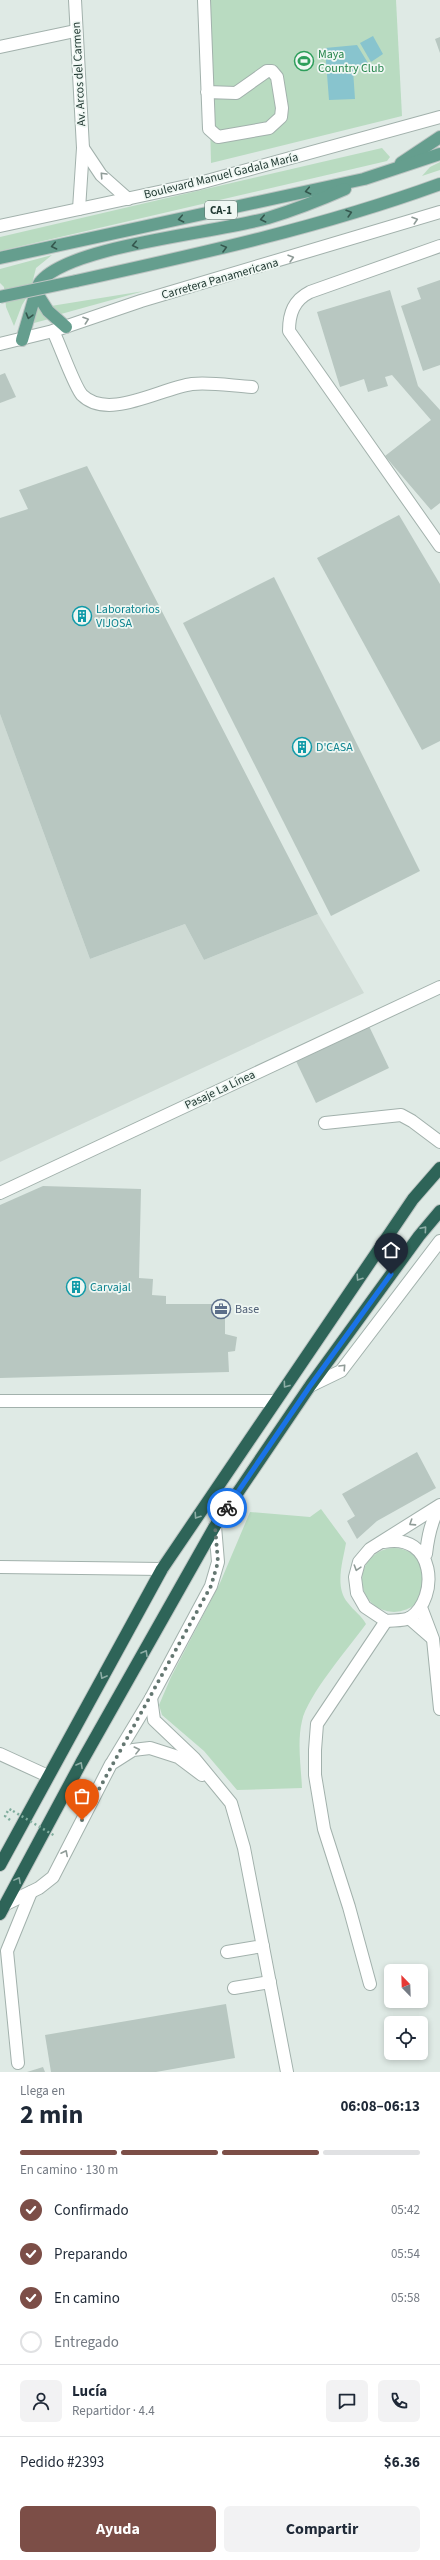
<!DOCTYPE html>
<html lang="es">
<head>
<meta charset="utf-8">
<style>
  :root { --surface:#fff; --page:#f2f2f3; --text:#1f2937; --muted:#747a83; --line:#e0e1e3; --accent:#7c4e47 }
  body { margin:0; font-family:"Source Sans 3",sans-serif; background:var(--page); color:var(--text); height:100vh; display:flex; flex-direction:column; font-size:15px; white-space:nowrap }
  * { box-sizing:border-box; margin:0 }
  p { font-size:13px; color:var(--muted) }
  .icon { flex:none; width:22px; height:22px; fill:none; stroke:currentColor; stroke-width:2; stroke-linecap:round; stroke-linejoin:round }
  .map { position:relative; height:2072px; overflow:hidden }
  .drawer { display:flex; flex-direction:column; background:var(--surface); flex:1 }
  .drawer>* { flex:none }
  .needle { width:26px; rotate:337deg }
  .fabs { position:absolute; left:384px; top:1964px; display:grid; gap:8px }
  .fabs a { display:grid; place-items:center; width:44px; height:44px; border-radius:6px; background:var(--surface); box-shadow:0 2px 6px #0003; font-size:20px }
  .pin { position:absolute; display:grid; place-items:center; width:34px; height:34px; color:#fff; margin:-41px -17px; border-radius:50% 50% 50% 0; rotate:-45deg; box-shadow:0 0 4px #0007 }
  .pin .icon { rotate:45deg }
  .courier { position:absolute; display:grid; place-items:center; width:40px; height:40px; margin:-20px; border:3px solid #1a73e8; border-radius:50%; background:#fff; color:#222; box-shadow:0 1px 5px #0007 }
  .head em { font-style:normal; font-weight:700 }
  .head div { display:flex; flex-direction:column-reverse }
  .head { display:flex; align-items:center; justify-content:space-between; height:68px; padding:0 20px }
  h1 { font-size:26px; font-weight:700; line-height:30px }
  .bar { display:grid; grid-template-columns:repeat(4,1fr); gap:6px 4px; align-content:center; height:48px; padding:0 20px }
  .bar i { height:5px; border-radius:3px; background:var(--line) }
  .bar .on { background:var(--accent) }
  .bar p { grid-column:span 4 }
  .line { display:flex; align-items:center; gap:10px; padding:0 20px; border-top:1px solid var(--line) }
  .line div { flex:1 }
  .round { display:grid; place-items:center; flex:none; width:42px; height:42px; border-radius:6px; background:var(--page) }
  ol { padding:0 20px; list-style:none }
  li { display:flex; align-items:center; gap:12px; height:44px }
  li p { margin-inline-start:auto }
  li .icon { padding:4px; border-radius:50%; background:var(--accent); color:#fff; stroke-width:4 }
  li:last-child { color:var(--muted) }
  li i { width:22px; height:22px; border:2px solid var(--line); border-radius:50% }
  .button { display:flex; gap:8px; margin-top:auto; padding:8px 20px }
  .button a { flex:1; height:46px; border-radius:6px; background:var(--accent); color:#fff; font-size:16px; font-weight:700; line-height:46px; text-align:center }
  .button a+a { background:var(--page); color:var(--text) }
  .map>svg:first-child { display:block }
  .built { fill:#cedad4 }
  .green { fill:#b9dbc1 }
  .water { fill:#88c4ce }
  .building { fill:#b8c7c1 }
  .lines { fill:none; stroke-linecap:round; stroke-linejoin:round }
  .minor-casing { stroke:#a2b1ac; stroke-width:14 }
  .major-casing { stroke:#bcc4c2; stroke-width:14 }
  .highway-casing { stroke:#bcc4c2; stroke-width:14 }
  .path { stroke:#81ad9e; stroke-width:2.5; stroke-dasharray:2 3; stroke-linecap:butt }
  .minor { stroke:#fff; stroke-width:12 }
  .major { stroke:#659e8e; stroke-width:12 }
  .highway { stroke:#2e6458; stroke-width:12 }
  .major-bridge-casing { stroke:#bcc4c2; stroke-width:14; stroke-linecap:butt }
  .path-bridge { stroke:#81ad9e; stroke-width:2.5; stroke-dasharray:2 3; stroke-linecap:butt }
  .major-bridge { stroke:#659e8e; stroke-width:12 }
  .oneway { stroke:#909c98 }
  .oneway2 { stroke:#35574e }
  .oneway3 { stroke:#8eaea6 }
  .done { stroke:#647771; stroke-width:4; stroke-dasharray:0 7.2 }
  .route { stroke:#1a73e8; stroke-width:5 }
  .labels { text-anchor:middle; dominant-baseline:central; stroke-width:3.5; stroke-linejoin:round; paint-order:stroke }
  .shield { fill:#eff7f3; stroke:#5f726c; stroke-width:1 }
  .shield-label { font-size:11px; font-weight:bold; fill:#213932 }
  .leisure-label { font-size:12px; fill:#27864d; stroke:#eff7f3; text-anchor:start }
  .street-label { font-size:12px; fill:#213932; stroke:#eff7f3 }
  .culture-label { font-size:12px; fill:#0d838f; stroke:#eff7f3; text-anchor:start }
  .service-label { font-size:12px; fill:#4e5e75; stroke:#eff7f3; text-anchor:start }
</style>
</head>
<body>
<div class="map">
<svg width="440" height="2072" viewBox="0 0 440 2072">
  <rect width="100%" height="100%" fill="#dfeae5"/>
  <path class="built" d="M0,714L90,959L185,924L204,960L318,914L364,993L0,1162Z"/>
  <g class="green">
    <path d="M207,0H396L402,116L211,163Z"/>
    <path d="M382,148L390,157L387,161L0,251V237Z"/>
    <path d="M440,162V170L422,176L430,167Z"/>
    <path d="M52,255L36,268L30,292L22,305L14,326L6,307L4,287L0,283V269Z"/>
    <path d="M144,291L61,314L51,306Z"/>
    <path d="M37,304L49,319L34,323Z"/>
    <path d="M321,1509L346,1543C343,1561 334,1587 348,1603C354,1611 361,1615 366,1624C350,1646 307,1696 302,1721C297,1742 301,1766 302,1788L237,1790L204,1751L162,1715L159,1705L171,1677L220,1583L250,1512L310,1517Z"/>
    <circle cx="394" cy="1580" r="32"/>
  </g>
  <g class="water">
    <path d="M373,36L383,54L371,62L360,43Z"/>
    <path d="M357,45L368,63L353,70L355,99L329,100L325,48Z"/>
  </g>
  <g class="building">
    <path d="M440,37V53L435,39Z"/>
    <path d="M440,280V365L423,371L401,306L421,299L417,288Z"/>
    <path d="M390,290L418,386L440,410V503L431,510L385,456L431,420L392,375L385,377L388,386L368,392L364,379L340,387L317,312Z"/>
    <path d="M5,373L16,397L0,403V375Z"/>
    <path d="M87,466L318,914L204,960L185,924L90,959L0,714V518L28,509L19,490Z"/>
    <path d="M399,515L440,584V741L422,750L317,558Z"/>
    <path d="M274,577L420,871L331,916L183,623Z"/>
    <path d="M368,1024L389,1068L316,1103L295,1059Z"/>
    <path d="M43,1186L141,1189L139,1278L153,1279L152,1295L166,1296V1304H225V1334L237,1337L235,1351L228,1352L229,1372L0,1378V1205Z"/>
    <path d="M417,1452L436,1488L377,1521L357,1539L347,1521L355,1516L342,1494Z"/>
    <path d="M226,2004L235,2058L156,2072H51L45,2035Z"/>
    <path d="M43,2067L45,2072H27Z"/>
  </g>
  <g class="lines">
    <defs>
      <g id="minor">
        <path d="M75,0L83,148L79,209"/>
        <path d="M204,0L209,129L218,137L269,128L281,117L282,108L277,77L272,71H267L236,93L207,92"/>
        <path d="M0,47L75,31"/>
        <path d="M83,148L101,175L128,199"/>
        <path d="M0,226L196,184L440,117"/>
        <path d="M440,246L310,292C294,300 289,313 289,331L440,546"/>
        <path d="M53,331C60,345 74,386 82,395C108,421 161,388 192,384C211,382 233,386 252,387"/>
        <path d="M0,344L53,331L141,301L440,212"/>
        <path d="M325,1123L401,1115L412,1121L440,1142"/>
        <path d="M0,1193L440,987"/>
        <path d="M310,1386L341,1371L440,1241"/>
        <path d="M0,1401H274"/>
        <path d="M384,1542C435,1532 440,1597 410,1618C403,1621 394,1620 386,1621L365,1607L357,1593L355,1577L359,1562L370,1549L440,1505"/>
        <path d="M426,1554C428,1536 431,1521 440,1506"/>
        <path d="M0,1567L162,1569"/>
        <path d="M422,1610L433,1639L440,1709"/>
        <path d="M409,1618L432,1638"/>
        <path d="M151,1698L154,1720L194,1758L231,1803L244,1848L287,2072"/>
        <path d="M0,1754L48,1776"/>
        <path d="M113,1761L151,1698L211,1586L218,1562L215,1526"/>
        <path d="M6,1904L39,1888L53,1877L111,1764L133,1750L150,1748L178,1757L202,1775"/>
        <path d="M227,1952L263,1946"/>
        <path d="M370,1984L349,1907L324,1829L315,1775V1750L317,1724L386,1621"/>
        <path d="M234,1988L270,1982"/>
        <path d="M18,2063L7,1951L31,1892"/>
      </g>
      <g id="major">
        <path d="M401,163L440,137"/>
        <path d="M0,258L364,179L440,154"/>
        <path d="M76,281C199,254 322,227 440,184"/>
        <path d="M66,327L48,311L36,292C37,289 38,284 41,281C72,245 217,233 268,218C294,210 320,200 345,189"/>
        <path d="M22,340L36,292"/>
      </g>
      <g id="highway">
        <path d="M0,1865L162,1569L413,1199L440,1168"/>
        <path d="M0,1914L81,1763L215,1526L310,1386L419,1236L440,1211"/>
      </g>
    </defs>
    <use href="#minor" class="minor-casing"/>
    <use href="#major" class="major-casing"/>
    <use href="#highway" class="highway-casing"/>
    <path class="path" d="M10,1820L5,1816L9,1809L13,1811"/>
    <use href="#minor" class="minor"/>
    <use href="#major" class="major"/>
    <use href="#highway" class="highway"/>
    <defs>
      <path id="major-bridge" d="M0,297L76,281"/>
    </defs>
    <use href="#major-bridge" class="major-bridge-casing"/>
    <path class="path-bridge" d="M13,1811L55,1836"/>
    <use href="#major-bridge" class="major-bridge"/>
  </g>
  <defs><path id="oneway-chevron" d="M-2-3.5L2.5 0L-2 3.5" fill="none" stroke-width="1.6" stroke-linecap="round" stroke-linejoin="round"/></defs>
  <g class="oneway">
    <use href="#oneway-chevron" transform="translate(103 175) rotate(-133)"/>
    <use href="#oneway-chevron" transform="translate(415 220) rotate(-18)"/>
    <use href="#oneway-chevron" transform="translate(291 258) rotate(-16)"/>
    <use href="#oneway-chevron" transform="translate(86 320) rotate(-19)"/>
    <use href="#oneway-chevron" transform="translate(343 1367) rotate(-47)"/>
    <use href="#oneway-chevron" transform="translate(412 1523) rotate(147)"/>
    <use href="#oneway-chevron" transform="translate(357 1568) rotate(107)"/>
    <use href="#oneway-chevron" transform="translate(137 1750) rotate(-14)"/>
    <use href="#oneway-chevron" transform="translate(65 1853) rotate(-63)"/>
  </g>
  <g class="oneway2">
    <use href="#oneway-chevron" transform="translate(308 191) rotate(168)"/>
    <use href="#oneway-chevron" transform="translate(349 213) rotate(-17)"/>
    <use href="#oneway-chevron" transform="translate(181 219) rotate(168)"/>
    <use href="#oneway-chevron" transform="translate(263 219) rotate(167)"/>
    <use href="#oneway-chevron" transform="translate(135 245) rotate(168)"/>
    <use href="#oneway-chevron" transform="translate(54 246) rotate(168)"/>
    <use href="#oneway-chevron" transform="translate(224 248) rotate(-15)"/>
    <use href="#oneway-chevron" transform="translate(29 316) rotate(106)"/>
  </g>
  <g class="oneway3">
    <use href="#oneway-chevron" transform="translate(424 1229) rotate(-49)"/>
    <use href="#oneway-chevron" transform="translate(359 1278) rotate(124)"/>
    <use href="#oneway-chevron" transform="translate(286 1385) rotate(126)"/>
    <use href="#oneway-chevron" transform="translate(197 1516) rotate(124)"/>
    <use href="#oneway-chevron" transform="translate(145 1653) rotate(-60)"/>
    <use href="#oneway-chevron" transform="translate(103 1676) rotate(119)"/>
    <use href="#oneway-chevron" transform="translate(80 1765) rotate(-61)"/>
    <use href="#oneway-chevron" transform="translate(18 1880) rotate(-62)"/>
  </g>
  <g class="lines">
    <path class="done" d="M82,1820L211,1586L218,1562L215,1526L227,1508"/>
    <path class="route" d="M227,1508L310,1386L391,1274"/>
  </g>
  <defs>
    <symbol id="stadium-ring" viewBox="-11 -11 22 22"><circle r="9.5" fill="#eff7f3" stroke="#2e9e5b" stroke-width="1.5"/><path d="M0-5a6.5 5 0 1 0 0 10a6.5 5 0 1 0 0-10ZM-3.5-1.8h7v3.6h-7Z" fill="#2e9e5b"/></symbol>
    <symbol id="building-ring" viewBox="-11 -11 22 22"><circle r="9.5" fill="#eff7f3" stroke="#0f9aa8" stroke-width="1.5"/><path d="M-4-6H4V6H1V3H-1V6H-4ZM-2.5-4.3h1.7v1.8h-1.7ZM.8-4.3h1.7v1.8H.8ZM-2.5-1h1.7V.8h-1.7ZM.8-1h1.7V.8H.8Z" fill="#0f9aa8"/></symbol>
    <symbol id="office-ring" viewBox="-11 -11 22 22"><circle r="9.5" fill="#eff7f3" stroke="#5c6f8a" stroke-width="1.5"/><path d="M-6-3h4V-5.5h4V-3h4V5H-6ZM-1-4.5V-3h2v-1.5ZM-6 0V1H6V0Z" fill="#5c6f8a"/></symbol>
  </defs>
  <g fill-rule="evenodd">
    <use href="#stadium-ring" x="293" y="50" width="22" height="22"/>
    <use href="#building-ring" x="71" y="605" width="22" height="22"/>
    <use href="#building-ring" x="291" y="736" width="22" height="22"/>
    <use href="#building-ring" x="65" y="1276" width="22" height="22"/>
    <use href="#office-ring" x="210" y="1298" width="22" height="22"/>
  </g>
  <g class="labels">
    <rect class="shield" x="205" y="201" width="32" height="18" rx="3"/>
    <g class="shield-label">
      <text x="221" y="210">CA-1</text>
    </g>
    <g class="leisure-label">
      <text x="318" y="54">Maya<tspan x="318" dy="14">Country Club</tspan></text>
    </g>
    <g class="street-label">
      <text transform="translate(79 74) rotate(-93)">Av. Arcos del Carmen</text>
      <text transform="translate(221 176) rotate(-14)">Boulevard Manuel Gadala María</text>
      <text transform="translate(220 279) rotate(-16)">Carretera Panamericana</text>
      <text transform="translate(220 1090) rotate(-25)">Pasaje La Línea</text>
    </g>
    <g class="culture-label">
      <text x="96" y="609">Laboratorios<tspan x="96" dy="14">VIJOSA</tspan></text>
      <text x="316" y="747">D'CASA</text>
      <text x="90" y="1287">Carvajal</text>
    </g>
    <g class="service-label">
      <text x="235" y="1309">Base</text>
    </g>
  </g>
</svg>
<div class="fabs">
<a><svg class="needle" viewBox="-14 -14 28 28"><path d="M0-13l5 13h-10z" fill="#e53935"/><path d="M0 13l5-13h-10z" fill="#747a83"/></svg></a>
<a><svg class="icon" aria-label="locate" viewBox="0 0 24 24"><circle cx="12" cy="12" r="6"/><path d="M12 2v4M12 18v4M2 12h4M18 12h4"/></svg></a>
</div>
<div class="pin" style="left:82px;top:1820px;background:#ea580c"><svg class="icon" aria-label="bag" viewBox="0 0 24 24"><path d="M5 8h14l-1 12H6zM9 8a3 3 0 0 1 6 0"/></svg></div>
<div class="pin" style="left:391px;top:1274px;background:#1f2937"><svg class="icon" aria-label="home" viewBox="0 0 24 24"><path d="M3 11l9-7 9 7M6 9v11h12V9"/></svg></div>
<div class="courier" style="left:227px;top:1508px"><svg class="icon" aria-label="bike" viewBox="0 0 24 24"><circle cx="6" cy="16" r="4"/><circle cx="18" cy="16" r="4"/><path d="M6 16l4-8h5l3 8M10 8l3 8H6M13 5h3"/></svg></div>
</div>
<section class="drawer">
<div class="head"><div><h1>2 min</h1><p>Llega en</p></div><em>06:08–06:13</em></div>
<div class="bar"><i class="on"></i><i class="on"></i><i class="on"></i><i></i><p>En camino · 130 m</p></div>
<ol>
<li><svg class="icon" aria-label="check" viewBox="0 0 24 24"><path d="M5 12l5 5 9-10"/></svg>Confirmado<p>05:42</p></li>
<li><svg class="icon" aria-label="check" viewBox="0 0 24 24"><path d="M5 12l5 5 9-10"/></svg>Preparando<p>05:54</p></li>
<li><svg class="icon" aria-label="check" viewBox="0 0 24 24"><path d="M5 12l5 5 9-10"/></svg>En camino<p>05:58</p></li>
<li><i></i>Entregado</li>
</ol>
<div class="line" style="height:72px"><a class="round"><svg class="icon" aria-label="person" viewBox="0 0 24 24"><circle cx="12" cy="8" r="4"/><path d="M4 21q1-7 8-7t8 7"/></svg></a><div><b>Lucía</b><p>Repartidor · 4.4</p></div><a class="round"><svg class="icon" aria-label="chat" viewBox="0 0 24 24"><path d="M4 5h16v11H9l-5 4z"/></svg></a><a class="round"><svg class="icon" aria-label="phone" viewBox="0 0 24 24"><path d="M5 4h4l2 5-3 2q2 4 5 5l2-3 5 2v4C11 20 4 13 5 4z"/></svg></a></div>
<div class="line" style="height:52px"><div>Pedido #2393</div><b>$6.36</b></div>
<div class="button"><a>Ayuda</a><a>Compartir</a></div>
</section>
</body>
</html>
